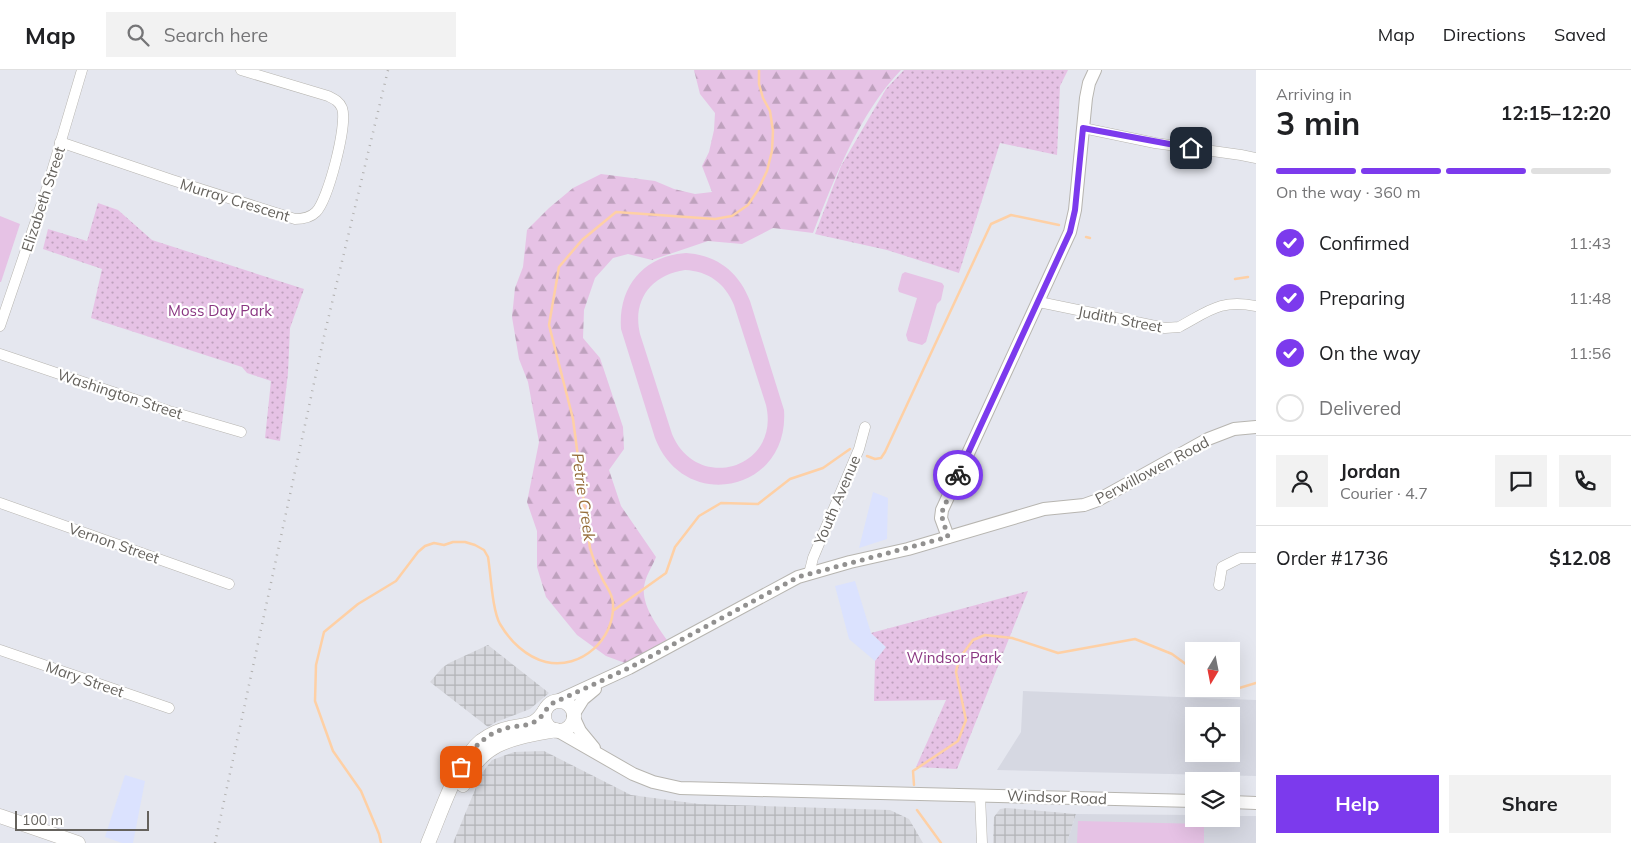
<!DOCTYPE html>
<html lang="en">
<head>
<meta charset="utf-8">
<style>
  :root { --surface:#fff; --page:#f2f2f2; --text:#202124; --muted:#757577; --line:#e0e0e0; --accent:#7c3aed }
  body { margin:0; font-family:Mulish,sans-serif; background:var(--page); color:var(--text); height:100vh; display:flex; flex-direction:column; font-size:19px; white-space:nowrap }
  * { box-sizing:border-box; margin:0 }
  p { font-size:16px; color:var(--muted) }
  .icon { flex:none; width:28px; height:28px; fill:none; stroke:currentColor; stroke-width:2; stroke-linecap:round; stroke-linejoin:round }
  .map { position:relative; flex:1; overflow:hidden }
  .drawer { display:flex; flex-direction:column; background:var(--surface); width:375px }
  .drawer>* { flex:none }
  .needle { width:32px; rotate:190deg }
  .fabs { position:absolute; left:1185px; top:572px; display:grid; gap:10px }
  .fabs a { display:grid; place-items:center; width:55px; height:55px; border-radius:0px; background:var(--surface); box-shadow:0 5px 20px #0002; font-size:25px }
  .scale { position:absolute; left:15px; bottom:12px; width:134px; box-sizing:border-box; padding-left:5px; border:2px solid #65625d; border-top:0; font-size:14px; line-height:18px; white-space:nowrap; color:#65625d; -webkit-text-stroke:4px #fff; paint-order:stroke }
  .pin { position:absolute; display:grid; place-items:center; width:42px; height:42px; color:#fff; margin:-21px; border-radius:10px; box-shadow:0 2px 8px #0006 }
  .courier { position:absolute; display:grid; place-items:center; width:50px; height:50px; margin:-25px; border:4px solid #7c3aed; border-radius:50%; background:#fff; color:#222; box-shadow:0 1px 6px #0007 }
  .summary em { font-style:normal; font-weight:700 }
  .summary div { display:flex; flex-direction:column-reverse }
  .summary { display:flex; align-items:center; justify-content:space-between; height:85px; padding:0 20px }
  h1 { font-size:32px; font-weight:700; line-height:38px }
  .bar { display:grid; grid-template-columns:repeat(4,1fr); gap:8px 5px; align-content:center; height:60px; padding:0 20px }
  .bar i { height:6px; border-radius:4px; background:var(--line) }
  .bar .selected { background:var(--accent) }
  .bar p { grid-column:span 4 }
  .line { display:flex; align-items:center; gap:12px; padding:0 20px; border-top:1px solid var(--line) }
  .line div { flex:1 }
  .round { display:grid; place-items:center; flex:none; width:52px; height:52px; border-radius:0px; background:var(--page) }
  ol { padding:0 20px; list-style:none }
  li { display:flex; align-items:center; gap:15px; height:55px }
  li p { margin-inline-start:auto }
  li .icon { padding:5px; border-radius:50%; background:var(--accent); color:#fff; stroke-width:4 }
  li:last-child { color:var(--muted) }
  li i { width:28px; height:28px; border:2px solid var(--line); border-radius:50% }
  .cta { display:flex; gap:10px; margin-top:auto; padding:10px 20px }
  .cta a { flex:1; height:58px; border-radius:0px; background:var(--accent); color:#fff; font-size:20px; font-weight:700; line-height:58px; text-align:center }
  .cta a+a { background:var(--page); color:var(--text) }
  header { display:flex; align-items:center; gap:30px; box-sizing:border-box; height:70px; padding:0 25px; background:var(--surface); border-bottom:1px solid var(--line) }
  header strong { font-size:24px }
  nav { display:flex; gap:28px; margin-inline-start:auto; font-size:18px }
  .search { width:350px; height:45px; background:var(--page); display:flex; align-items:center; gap:12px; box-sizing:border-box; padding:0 18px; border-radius:0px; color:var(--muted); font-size:19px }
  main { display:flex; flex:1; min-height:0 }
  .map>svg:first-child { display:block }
  .commercial { fill:#dbe2fe }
  .industrial { fill:url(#industrial-grid) }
  .education { fill:#d6d8e2; fill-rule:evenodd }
  .grass { fill:url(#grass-dots) }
  .forest { fill:url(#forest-firs) }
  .pitch { fill:#e6c2e5; fill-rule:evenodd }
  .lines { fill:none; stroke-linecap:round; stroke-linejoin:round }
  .stream { stroke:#fed0a5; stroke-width:2.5 }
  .minor-casing { stroke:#b7b5b0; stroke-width:11 }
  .tertiary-casing { stroke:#b7b5b0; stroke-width:14 }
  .secondary-casing { stroke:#b8b5af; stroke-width:15 }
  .minor { stroke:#fff; stroke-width:10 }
  .tertiary { stroke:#fff; stroke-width:12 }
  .secondary { stroke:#fff; stroke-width:14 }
  .rail { stroke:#b1b0af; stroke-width:2.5; stroke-dasharray:1 6; stroke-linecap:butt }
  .done { stroke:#929190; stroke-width:5; stroke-dasharray:0 9 }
  .route { stroke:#7c3aed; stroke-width:6 }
  .labels { text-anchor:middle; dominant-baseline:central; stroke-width:4.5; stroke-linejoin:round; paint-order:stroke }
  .street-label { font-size:15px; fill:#65625d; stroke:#fff }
  .park-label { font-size:15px; fill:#8a3782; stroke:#fff }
  .water-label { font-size:16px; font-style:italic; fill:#966d3a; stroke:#fff }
</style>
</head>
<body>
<header>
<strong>Map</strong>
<div class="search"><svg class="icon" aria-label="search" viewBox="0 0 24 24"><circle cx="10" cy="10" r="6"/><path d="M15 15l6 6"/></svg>Search here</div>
<nav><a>Map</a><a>Directions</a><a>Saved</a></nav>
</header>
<main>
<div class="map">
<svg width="1256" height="773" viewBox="0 0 1256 773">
  <defs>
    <pattern id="industrial-grid" width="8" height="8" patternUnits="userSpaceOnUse" patternTransform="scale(1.25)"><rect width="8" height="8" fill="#d7d8de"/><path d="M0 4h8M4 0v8" fill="none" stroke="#b2b3b7"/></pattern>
    <pattern id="grass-dots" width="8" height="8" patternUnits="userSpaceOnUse" patternTransform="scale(1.25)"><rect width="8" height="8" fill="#e6c2e5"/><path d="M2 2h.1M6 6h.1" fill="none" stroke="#bea1bd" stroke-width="1.8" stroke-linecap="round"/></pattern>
    <pattern id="forest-firs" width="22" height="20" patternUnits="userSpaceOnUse" patternTransform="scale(1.25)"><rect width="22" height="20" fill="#e6c2e5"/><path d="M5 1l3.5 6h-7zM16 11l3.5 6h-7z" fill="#bea1bd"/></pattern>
  </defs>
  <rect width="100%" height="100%" fill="#e5e7ef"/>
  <g class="commercial">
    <path d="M873,422L888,428L887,469L859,478Z"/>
    <path d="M855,511L871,563L886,577L875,591L849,569L835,516Z"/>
    <path d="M125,705L145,711L133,773H122L105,767Z"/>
  </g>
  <g class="industrial">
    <path d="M488,575L549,623L530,639L496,652L488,657L430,612L442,598L449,593Z"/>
    <path d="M544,681L631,725L699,734L890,740L909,749L923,773H453L482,703L492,690L514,682Z"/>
    <path d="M1007,738L1076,744L1067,773H993L994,747L1000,739Z"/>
  </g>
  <g class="education">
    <path d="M1023,621L1256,630V706L997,700L1021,662ZM1194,646H1231V684H1194Z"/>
    <path d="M1076,744L1194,745V749H1231V746H1256V773H1067Z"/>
  </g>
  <g class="grass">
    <path d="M904,0H1068L1060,16L1057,85L1000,73L959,203L887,180L815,164L841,96L886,19Z"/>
    <path d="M98,133L118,140L152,170L304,219L290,258L288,303L280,371L265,368L271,311L247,303L242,297L91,248L102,199L43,179L48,159L87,171Z"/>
    <path d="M1028,521L957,699L916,697L946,630L874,631L875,591L886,577L871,563Z"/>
  </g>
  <path class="forest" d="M694,0H901C859,44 835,107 813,163L773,158L742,174L708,171L652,190L628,184L613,188L595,208L584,240L583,268L600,288L623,357L624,379L609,400L621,436L656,487C653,495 647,504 645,512C639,532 656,554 667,570L625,593L606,586L577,565L546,527L537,497V461L527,432L539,372L528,312L519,289L512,247L515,218L523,197L527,160L549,138L573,118L601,104L655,111L674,119L695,124L712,122L702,96L709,82L714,60L715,43L700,24Z"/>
  <g class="pitch">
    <path d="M0,146L20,154L1,212H0Z"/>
    <path d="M686,183C717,185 739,202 750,231L784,340C790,422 684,444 655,368L621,259C618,216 644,186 686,183ZM685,200C708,201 725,213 734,235L766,335C781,398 697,424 672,364L640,264C632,230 651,205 685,200Z"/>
    <path d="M905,202L942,213L944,216L941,230L937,234L926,272L922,275L908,271L906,265L917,228L899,222L898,219L902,204Z"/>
    <path d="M1078,751L1204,754V773H1077Z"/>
  </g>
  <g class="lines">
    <g class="stream">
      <path d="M1086,167L1090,168"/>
      <path d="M1235,209L1248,207"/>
      <path d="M867,386L875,389L881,388L885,382L991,154L1011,145L1059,155"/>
      <path d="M614,540L666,503L675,477L699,446L721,433L758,434L790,409L823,398L850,379"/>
      <path d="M1231,619H1236L1256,613"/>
      <path d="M914,715L913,701L958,671L966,650L956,602L959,589L973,570L985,565L1012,568L1058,583L1135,569L1172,584L1194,600"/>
      <path d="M917,740L941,773"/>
      <path d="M381,773L379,764L361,721L333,681L315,631L316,595L324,562L358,534L396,511L418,482L425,476L434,473L444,475L453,472H465L475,475L484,480L488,487C491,505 492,539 500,554C510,571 526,587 546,592C581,600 615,569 613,534C613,523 605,516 601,506C596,497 593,488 590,478L573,349L549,255L559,197L582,170L616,142L715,149L732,146L748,135L758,120L767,101L772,81L773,61L770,41L763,28L759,14V0"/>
    </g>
    <defs>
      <g id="minor">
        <path d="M1083,58L1155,73L1241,85L1256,88"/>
        <path d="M60,72L172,110L295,149C303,149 310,148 316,142C328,130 348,54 342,38C339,31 334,29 328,26L241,0"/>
        <path d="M1039,232L1165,258L1179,257C1209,241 1220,229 1256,236"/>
        <path d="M0,256L47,118L82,0"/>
        <path d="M0,284L169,341L241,362"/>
        <path d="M0,433L229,514"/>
        <path d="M809,504L813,488L859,379L865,357"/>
        <path d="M1219,515L1222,497L1240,488H1256"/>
        <path d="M0,580L169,638"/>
        <path d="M980,725L982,773"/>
      </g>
      <g id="tertiary">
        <path d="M948,467L941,448L942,440L1070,162L1075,140L1086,28L1089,13L1095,0"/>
        <path d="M553,633L629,598L798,507L850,492L908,479L1044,439L1084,435L1098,430L1208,369L1234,359L1256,357"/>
        <path d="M573,645L583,629L595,619"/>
        <path d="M573,646L580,661L594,678"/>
        <path d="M558,661L633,704L653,712L680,718L1194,731"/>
        <path d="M1231,732L1256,733"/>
      </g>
      <g id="secondary">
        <circle cx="559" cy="646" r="15"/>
        <path d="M463,715C481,671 514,668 556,660"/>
        <path d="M0,746L78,773"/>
        <path d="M428,773C441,743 457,691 481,671C489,665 499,660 509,658C526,654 535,657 545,640"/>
      </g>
    </defs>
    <use href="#minor" class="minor-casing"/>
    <use href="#tertiary" class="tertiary-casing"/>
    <use href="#secondary" class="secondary-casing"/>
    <use href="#minor" class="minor"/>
    <use href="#tertiary" class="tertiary"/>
    <use href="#secondary" class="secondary"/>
    <path class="rail" d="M215,773L325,262L388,0"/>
  </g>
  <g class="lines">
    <path class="done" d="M461,697C472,677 489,661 511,657C519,656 527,656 534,652C543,648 545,638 553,633L629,598L798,507L948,467L941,444L958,405"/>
    <path class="route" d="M958,405L1070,162L1075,140L1083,58L1191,78"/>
  </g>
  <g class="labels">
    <g class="street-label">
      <text transform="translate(43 129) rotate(-72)">Elizabeth Street</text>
      <text transform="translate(235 130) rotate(17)">Murray Crescent</text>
      <text transform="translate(1120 249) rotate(11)">Judith Street</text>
      <text transform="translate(120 324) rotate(18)">Washington Street</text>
      <text transform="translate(1152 400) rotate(-28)">Perwillowen Road</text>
      <text transform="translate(837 430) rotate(-67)">Youth Avenue</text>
      <text transform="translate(114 473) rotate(19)">Vernon Street</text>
      <text transform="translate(85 609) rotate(19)">Mary Street</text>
      <text transform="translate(1057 727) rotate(2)">Windsor Road</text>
    </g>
    <g class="park-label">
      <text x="220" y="240">Moss Day Park</text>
      <text x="954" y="587">Windsor Park</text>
    </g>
    <g class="water-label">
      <text transform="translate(584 427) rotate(82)">Petrie Creek</text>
    </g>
  </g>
</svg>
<div class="fabs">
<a><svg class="needle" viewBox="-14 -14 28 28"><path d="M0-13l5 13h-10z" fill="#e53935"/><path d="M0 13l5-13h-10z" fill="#757577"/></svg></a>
<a><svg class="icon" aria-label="locate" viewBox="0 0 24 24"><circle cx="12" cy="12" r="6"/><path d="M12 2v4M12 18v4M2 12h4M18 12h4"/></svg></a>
<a><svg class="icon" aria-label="layers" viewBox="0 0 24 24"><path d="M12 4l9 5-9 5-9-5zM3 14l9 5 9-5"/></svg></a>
</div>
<div class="scale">100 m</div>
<div class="pin" style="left:461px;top:697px;background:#ea580c"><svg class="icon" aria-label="bag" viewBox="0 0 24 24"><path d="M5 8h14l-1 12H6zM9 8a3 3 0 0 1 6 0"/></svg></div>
<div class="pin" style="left:1191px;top:78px;background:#1f2937"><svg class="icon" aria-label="home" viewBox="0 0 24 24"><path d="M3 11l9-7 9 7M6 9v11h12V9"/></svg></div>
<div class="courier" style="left:958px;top:405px"><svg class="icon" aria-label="bike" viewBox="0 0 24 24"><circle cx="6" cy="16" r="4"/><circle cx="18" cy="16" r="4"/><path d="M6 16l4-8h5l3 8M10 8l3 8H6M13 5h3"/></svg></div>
</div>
<section class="drawer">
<div class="summary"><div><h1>3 min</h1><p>Arriving in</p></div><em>12:15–12:20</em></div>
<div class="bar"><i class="selected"></i><i class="selected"></i><i class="selected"></i><i></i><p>On the way · 360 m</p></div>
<ol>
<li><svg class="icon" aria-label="check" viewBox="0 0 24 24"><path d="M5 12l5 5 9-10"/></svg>Confirmed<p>11:43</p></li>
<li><svg class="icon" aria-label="check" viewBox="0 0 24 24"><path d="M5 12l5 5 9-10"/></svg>Preparing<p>11:48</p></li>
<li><svg class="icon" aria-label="check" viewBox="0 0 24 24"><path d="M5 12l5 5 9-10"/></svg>On the way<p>11:56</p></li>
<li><i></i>Delivered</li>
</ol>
<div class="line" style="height:90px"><a class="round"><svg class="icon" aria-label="person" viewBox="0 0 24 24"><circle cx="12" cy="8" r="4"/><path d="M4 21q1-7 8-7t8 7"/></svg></a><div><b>Jordan</b><p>Courier · 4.7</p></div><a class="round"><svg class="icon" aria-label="chat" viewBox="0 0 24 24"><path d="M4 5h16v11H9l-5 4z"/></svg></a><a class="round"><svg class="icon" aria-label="phone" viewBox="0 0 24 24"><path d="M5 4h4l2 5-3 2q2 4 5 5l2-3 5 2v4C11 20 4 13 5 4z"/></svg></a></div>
<div class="line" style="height:65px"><div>Order #1736</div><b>$12.08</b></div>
<div class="cta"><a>Help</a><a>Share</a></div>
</section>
</main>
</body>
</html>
